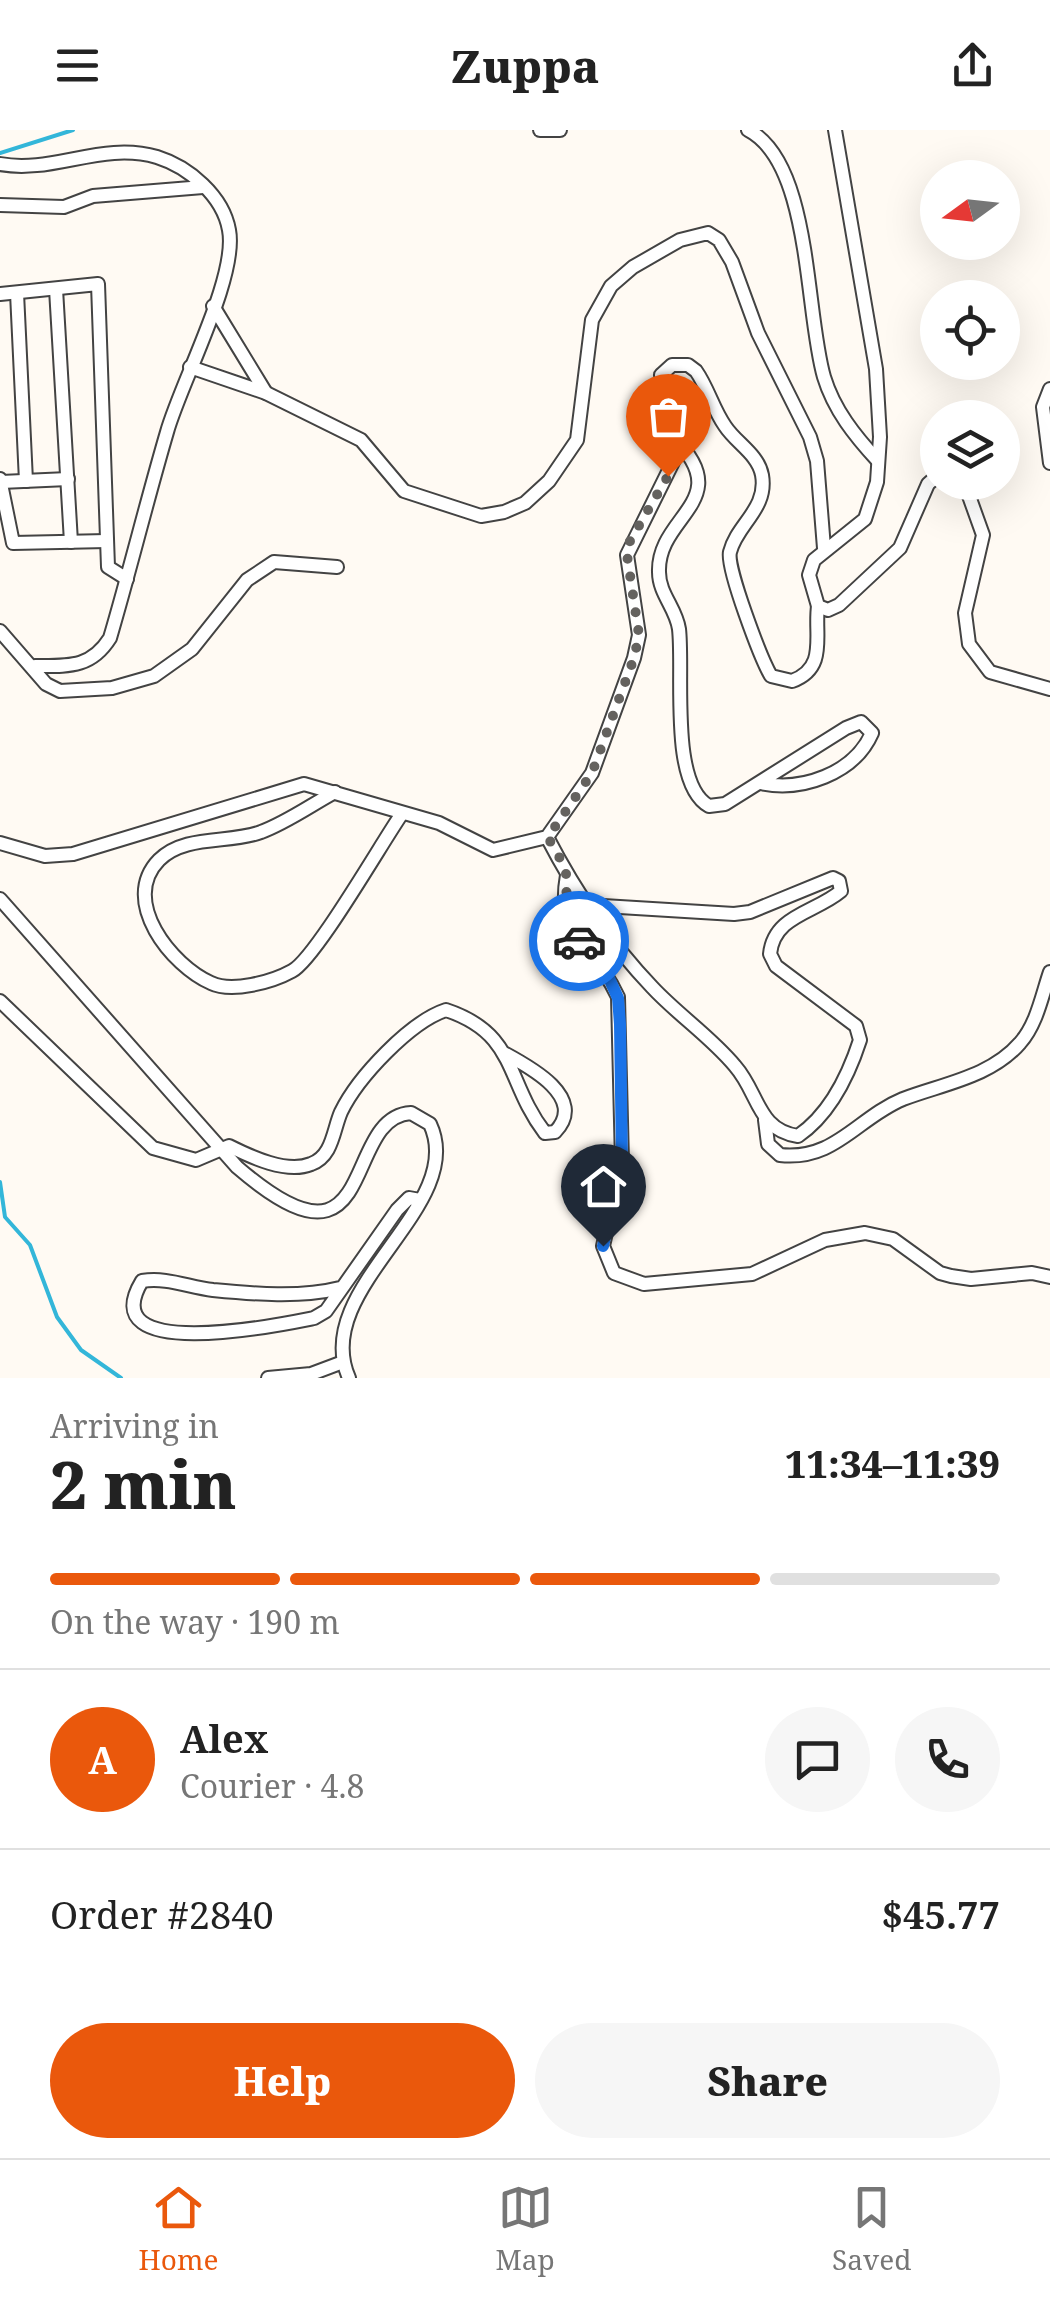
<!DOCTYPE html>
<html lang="en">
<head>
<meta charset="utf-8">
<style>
  :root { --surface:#fff; --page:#f6f6f6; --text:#222; --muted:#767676; --line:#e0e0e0; --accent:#ea580c }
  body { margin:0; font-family:"Noto Serif",serif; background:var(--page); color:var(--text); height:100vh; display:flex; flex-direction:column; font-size:38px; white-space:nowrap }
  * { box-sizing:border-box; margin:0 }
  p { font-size:32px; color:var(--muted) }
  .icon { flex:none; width:55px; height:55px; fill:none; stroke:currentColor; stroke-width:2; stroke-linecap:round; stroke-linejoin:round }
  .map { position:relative; height:1248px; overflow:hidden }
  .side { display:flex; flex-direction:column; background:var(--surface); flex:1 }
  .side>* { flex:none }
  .needle { width:65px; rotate:255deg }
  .controls { position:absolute; left:920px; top:30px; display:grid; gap:20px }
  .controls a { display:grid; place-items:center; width:100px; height:100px; border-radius:50%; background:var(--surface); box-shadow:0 10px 40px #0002; font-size:50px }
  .pin { position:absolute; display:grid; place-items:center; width:85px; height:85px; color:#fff; margin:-102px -42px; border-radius:50% 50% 50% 0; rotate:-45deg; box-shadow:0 0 10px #0007 }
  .pin .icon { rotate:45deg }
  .courier { position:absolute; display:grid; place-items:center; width:100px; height:100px; margin:-50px; border:8px solid #1a73e8; border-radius:50%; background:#fff; color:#222; box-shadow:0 2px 12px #0007 }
  .summary em { font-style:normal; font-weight:800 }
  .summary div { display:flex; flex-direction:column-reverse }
  .summary { display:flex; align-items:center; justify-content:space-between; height:170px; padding:0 50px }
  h1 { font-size:65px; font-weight:800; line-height:75px }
  .bar { display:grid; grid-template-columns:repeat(4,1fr); gap:15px 10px; align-content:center; height:120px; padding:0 50px }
  .bar i { height:12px; border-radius:8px; background:var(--line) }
  .bar .active { background:var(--accent) }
  .bar p { grid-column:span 4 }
  .line { display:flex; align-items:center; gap:25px; padding:0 50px; border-top:2px solid var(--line) }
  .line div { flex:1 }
  .round { display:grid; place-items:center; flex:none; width:105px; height:105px; border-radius:52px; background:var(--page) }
  .cta { display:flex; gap:20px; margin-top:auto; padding:20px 50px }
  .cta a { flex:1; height:115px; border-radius:60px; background:var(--accent); color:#fff; font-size:40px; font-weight:800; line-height:115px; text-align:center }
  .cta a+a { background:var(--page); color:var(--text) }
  header { display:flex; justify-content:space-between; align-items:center; height:130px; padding:0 50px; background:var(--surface); font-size:45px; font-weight:800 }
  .dock { display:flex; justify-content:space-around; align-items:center; height:140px; border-top:2px solid var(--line); background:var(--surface); font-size:28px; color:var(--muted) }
  .dock a { display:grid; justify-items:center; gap:5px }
  .dock .active { color:var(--accent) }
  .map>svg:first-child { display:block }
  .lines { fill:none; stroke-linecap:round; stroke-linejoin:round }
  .stream { stroke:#33b6d9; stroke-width:4 }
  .minor-casing { stroke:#434343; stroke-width:16 }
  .minor { stroke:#fff; stroke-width:12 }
  .done { stroke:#64625f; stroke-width:10; stroke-dasharray:0 18 }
  .route { stroke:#1a73e8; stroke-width:12 }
</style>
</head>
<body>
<header><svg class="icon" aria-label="menu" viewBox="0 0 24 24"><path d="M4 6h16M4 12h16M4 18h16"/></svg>Zuppa<svg class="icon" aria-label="share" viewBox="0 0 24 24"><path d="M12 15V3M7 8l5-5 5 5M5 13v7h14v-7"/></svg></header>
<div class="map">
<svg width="1050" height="1248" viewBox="0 0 1050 1248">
  <rect width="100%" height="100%" fill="#fffaf3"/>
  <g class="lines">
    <g class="stream">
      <path d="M0,23L73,0"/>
      <path d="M0,1052L5,1087L30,1115L57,1187L81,1220L121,1248"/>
    </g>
    <defs>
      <g id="minor">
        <path d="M540,0H560"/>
        <path d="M748,0C812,33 805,183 824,247C834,280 855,306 878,331"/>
        <path d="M835,0L876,239L880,307L877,352L865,389L814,430L809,445L818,476L828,480L839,475L900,418L928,354L938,345"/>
        <path d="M0,34C53,44 102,11 157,27C189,37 223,66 229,100C238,147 181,252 167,302C147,370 130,440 110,508C91,538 69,536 35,536"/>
        <path d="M0,75L64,77L93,66L203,57"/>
        <path d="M56,159L71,412"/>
        <path d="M17,163L26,351"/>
        <path d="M0,164L98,154L108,437L127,449"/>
        <path d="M213,176L266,263"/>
        <path d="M190,237L266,263L361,310L404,361L481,386L504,382L525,373L549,351L577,310L592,190L611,156L633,137L680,110L708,103L719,110L732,132L758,203L810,307L817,331L824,418"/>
        <path d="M1050,259L1043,277L1050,333"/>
        <path d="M673,307C738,371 657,385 659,442C659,464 676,478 679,499C684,542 669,654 709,676L725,674L846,598L861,592L872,603C854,644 801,662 760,653"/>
        <path d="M0,349L13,413L107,411"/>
        <path d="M1,352L68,349"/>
        <path d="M964,352L983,405L965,483L969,514L990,542L1050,559"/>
        <path d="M0,501L46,554L60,561L112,558L154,546L192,519L247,450L274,432L337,437"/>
        <path d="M335,662C311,675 286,693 261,702C230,714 185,704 159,730C119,771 172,836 211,853C232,863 272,852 292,841C315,829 381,714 401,685"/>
        <path d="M547,707C575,761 610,813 652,857C678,885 711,907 735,936C759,963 757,1000 798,1006C830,984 848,947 860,910L856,896L776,836L770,824C774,785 815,783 841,761L839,751L833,748L750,782L734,784L587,775"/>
        <path d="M0,713L45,726L73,724L304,654L439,693L493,720L547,707L592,643L634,528L639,505L627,425L675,328L661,245L672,235H688L696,241C708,258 713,279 725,296C736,313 758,324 762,345C768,379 737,394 730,422C726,437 761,529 771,546L792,551C828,538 814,505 818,476"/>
        <path d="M567,745C555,813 593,812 618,867L622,1032L603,1116L614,1143L644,1154L752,1144L825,1110L865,1103L893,1109L940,1143L951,1146L971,1149L1032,1143L1050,1147"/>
        <path d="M0,769L237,1037C381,1161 340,987 411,983L430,994C469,1077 309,1158 349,1248"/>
        <path d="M0,871L153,1018L196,1030L229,1016C251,1027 287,1044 311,1034C333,1026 333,1000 341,982C358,947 410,892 446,880C518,904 505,951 545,1003L555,1002C588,968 530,937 504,923"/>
        <path d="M765,990L768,1014L780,1025C835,1031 857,988 903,969C942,954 991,947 1020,913C1037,894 1042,865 1050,842"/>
        <path d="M340,1158C301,1168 254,1164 213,1160C188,1157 167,1147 142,1151C91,1235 284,1194 314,1188L326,1181L397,1080L409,1068L420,1070"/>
        <path d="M268,1248L311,1244L343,1232"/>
      </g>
    </defs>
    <use href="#minor" class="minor-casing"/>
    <use href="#minor" class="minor"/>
  </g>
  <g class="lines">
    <path class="done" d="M579,811C549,778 572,775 566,744C564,732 553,718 548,707L592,643L634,528L639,505L627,425L630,411L668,346"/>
    <path class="route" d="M579,811L608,846L618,868L620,894L622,1032L603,1116"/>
  </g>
</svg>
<div class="controls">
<a><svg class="needle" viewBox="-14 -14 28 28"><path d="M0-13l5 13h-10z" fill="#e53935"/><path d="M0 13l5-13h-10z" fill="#767676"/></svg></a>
<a><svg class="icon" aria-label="locate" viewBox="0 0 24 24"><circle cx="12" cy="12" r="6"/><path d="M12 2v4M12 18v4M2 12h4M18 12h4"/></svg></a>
<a><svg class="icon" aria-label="layers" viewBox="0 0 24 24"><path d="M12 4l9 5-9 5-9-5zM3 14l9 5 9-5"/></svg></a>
</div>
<div class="pin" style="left:668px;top:346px;background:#ea580c"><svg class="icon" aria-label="bag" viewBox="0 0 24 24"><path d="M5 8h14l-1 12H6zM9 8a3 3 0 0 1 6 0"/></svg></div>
<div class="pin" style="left:603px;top:1116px;background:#1f2937"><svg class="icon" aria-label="home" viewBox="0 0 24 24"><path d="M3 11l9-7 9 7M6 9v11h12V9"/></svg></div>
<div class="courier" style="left:579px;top:811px"><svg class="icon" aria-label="car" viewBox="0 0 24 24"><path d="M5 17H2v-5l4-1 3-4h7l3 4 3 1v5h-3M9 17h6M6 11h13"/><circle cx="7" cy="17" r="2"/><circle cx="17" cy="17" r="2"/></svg></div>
</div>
<section class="side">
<div class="summary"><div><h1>2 min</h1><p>Arriving in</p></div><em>11:34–11:39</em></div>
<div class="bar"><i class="active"></i><i class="active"></i><i class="active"></i><i></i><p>On the way · 190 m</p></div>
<div class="line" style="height:180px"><b class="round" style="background:var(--accent);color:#fff">A</b><div><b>Alex</b><p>Courier · 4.8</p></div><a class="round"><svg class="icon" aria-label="chat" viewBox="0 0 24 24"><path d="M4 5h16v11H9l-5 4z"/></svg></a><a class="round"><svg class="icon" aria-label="phone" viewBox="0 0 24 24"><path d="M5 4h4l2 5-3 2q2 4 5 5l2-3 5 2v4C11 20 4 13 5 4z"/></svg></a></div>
<div class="line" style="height:130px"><div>Order #2840</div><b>$45.77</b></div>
<div class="cta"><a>Help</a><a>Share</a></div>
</section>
<nav class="dock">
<a class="active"><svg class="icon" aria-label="home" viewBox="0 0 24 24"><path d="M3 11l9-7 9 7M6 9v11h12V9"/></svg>Home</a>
<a><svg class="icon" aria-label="map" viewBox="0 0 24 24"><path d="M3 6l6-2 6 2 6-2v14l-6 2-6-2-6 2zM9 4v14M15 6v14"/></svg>Map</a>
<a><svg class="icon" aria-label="saved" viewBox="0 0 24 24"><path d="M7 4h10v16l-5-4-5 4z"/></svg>Saved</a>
</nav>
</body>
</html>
